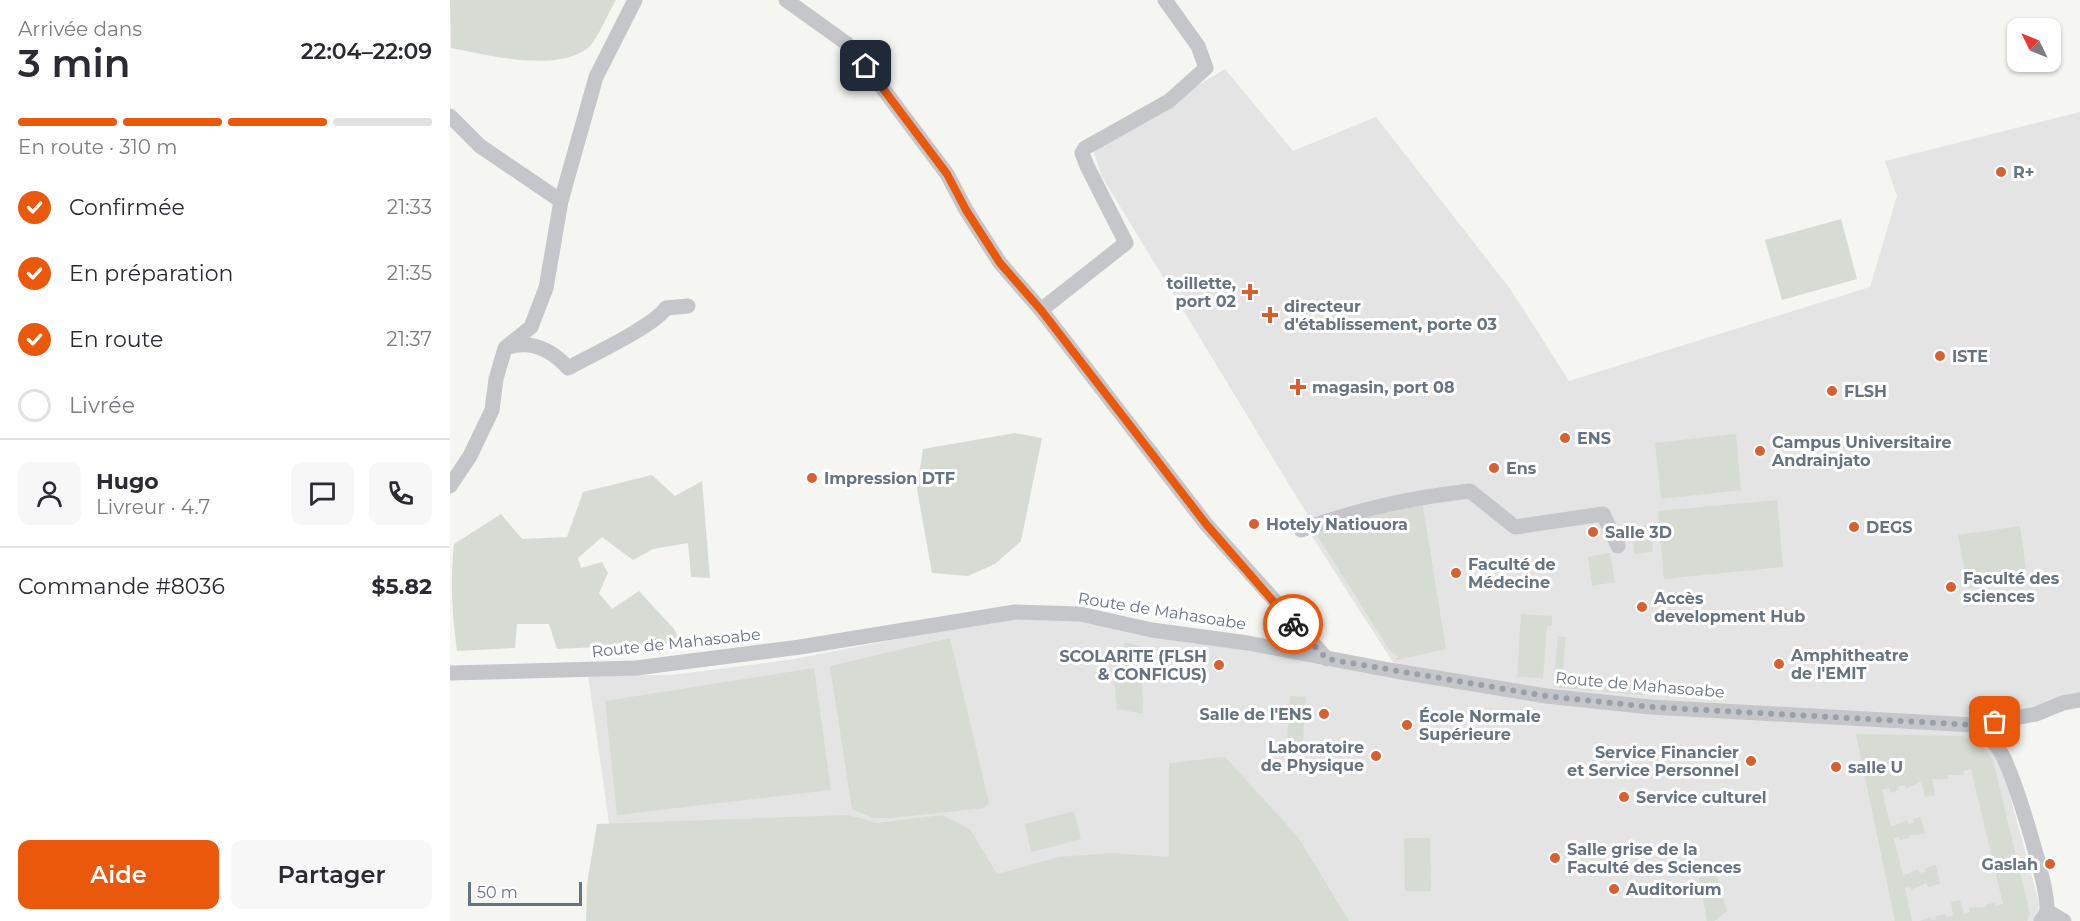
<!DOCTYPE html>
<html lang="fr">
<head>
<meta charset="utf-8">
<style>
  :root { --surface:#fff; --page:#f7f7f7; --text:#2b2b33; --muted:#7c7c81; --line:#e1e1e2; --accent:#ea580c }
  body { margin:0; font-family:Montserrat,sans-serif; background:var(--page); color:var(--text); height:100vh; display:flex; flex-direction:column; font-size:22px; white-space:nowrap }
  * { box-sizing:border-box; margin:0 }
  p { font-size:20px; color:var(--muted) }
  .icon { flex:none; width:33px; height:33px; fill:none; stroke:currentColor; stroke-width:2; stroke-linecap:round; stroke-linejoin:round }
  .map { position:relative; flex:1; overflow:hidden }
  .panel { display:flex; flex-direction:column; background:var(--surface); width:450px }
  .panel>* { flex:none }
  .needle { width:39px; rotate:313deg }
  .buttons { position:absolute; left:1557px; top:18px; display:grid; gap:12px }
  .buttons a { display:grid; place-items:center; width:54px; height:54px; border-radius:12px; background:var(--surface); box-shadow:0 2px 4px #0004; font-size:30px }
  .scale { position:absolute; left:18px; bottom:15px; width:114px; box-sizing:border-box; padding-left:6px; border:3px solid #667381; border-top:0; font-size:16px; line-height:21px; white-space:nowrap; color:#667381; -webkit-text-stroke:4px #fff; paint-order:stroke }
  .pin { position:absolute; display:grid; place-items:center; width:51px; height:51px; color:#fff; margin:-26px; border-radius:12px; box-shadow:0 3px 9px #0006 }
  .courier { position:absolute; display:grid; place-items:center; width:60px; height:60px; margin:-30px; border:4px solid #ea580c; border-radius:50%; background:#fff; color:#222; box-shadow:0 2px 8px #0007 }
  .headline em { font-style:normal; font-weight:600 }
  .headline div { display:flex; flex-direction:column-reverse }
  .headline { display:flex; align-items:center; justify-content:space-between; height:102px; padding:0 18px }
  h1 { font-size:39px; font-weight:600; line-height:45px }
  .bar { display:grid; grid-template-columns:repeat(4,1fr); gap:9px 6px; align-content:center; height:72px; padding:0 18px }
  .bar i { height:8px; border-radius:4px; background:var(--line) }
  .bar .selected { background:var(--accent) }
  .bar p { grid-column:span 4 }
  .line { display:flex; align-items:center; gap:15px; padding:0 18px; border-top:2px solid var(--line) }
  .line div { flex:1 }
  .round { display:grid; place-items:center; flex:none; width:63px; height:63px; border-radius:12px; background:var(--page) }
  ol { padding:0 18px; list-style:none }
  li { display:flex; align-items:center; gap:18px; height:66px }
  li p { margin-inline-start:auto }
  li .icon { padding:6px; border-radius:50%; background:var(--accent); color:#fff; stroke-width:4 }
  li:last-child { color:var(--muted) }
  li i { width:33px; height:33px; border:3px solid var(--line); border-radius:50% }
  .action { display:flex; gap:12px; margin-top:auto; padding:12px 18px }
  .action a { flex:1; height:69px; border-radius:12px; background:var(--accent); color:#fff; font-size:24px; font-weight:600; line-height:69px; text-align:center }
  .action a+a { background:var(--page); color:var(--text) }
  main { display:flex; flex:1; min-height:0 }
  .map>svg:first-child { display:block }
  .built { fill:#e3e4e3 }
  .green { fill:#d6dcd3 }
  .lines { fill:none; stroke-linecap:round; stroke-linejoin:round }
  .minor { stroke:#c4c6ca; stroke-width:15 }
  .done { stroke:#98a0a9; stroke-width:6; stroke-dasharray:0 10.8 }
  .route { stroke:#ea580c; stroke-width:8 }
  .poi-dot { fill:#d9602e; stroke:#fff; stroke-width:2 }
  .labels { text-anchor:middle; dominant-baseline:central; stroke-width:6; stroke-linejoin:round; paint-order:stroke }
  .poi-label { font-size:16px; font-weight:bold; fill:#667381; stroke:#fff; text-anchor:start }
  .street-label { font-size:16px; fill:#667381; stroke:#fff }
</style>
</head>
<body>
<main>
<section class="panel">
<div class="headline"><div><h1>3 min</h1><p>Arrivée dans</p></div><em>22:04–22:09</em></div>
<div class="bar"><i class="selected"></i><i class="selected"></i><i class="selected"></i><i></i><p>En route · 310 m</p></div>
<ol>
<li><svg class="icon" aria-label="check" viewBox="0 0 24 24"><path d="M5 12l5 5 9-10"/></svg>Confirmée<p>21:33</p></li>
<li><svg class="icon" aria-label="check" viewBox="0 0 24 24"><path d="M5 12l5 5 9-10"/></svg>En préparation<p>21:35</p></li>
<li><svg class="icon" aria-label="check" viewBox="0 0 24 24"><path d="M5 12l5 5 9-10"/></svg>En route<p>21:37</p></li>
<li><i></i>Livrée</li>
</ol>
<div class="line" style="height:108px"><a class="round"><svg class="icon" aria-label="person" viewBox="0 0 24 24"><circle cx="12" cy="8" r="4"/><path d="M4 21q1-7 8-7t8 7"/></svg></a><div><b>Hugo</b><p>Livreur · 4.7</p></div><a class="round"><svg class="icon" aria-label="chat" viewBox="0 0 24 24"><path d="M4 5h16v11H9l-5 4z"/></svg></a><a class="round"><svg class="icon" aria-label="phone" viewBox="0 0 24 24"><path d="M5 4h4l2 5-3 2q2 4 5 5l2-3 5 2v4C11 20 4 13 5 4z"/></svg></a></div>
<div class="line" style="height:78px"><div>Commande #8036</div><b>$5.82</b></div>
<div class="action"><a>Aide</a><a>Partager</a></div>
</section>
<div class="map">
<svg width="1630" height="921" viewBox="0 0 1630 921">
  <rect width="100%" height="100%" fill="#f5f5f2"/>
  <path class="built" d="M775,69L843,151L926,117L1061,290L1119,381L1420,287L1447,196L1435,161L1630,112V696L1533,717L1552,766L1589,903L1588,915L1585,921H222L168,886L138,675H222L339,660L571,615L633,617L944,664L854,524L860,519L651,175L643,149Z"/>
  <g class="green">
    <path d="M0,0H166C159,11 147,41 138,48C106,73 37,55 1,48Z"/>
    <path d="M1391,219L1407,279L1332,300L1315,240Z"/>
    <path d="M565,433L592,438L571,541L545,564L518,576L482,573L467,489L473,449Z"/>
    <path d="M1286,434L1291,490L1211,499L1205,443Z"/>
    <path d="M202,475L225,496L252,481L260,578L241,577L238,543L203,549L183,560L152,537L128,558L131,568L152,562L158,573L149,593L162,609L189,591L224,629L231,643L107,649L99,624H67L65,648L7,651C2,615 0,580 4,544L51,514L72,539L117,537L133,492Z"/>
    <path d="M1327,500L1333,567L1214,579L1208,511Z"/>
    <path d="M972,501L996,649L947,660L944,659L949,657L940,651L865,532L930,511Z"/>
    <path d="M1201,525L1203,552L1184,554L1183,527Z"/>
    <path d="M1570,526L1577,576L1518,589L1508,535Z"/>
    <path d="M1160,553L1165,582L1142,586L1138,557Z"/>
    <path d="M1071,614L1102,616V626H1097L1093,678L1067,677Z"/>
    <path d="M1108,636L1116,637L1112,677L1145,680L1144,691L1103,687Z"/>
    <path d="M500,638L539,803L534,808L442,818H423L402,809L380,666Z"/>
    <path d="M675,642L691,647L693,714L667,709L663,669Z"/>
    <path d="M364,668L381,790L167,815L155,701Z"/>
    <path d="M1155,680L1196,684L1195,695L1154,692Z"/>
    <path d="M840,696L856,697L853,742L837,741Z"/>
    <path d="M1406,734L1513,736L1533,747L1543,760L1580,914L1577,921H1470L1480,917L1481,920L1486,919L1485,916L1495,914L1496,917L1503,916L1501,902L1510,900L1514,914L1520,912L1519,908L1536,907V905L1545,902L1546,906L1553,904L1521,769L1513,771L1514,775H1497L1498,779H1482L1485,795L1475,797L1471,781L1456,789L1455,785L1448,786L1449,790L1440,793L1439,788L1432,790L1441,827L1457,820L1458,824L1464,823L1463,819L1471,817L1475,834L1459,835V838L1450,840L1449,837L1444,838L1453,876L1468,869L1469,873L1475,872V868L1486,865L1490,884L1478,887L1476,883L1461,890L1460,887L1455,888L1462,921H1445Z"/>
    <path d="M775,757L848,837L899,921H136L137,884L147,824L398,815L427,823L492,815L520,829L547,874L608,857L661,853L719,857V763Z"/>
    <path d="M624,811L631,839L581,852L575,824Z"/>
    <path d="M954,838H980L981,891H955Z"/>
    <path d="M1260,875L1267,877L1277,911L1264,921H1257L1249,878Z"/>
  </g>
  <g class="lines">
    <g class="minor">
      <path d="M336,0L396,43L416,66L497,174L516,210L550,263L591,310L756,524L877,659"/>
      <path d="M0,116L30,146L111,201"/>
      <path d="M591,310L676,243L637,166L632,153L635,148L719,101L756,68L748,46L715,0"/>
      <path d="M58,347C81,340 102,350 118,368C140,356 204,326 216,308L238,306"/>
      <path d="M0,486L20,456L42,410L46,379L55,348L81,327L96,288L111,201L146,77L185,0"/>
      <path d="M851,530C909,509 959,498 1020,491L1065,527L1153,514L1168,546"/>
      <path d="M0,673L186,668L350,647L565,612L630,614L702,630L798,643L945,671L1096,696L1201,707L1524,725L1586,714L1613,703L1630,700"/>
      <path d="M1524,725C1534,733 1544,740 1550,751C1564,774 1597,883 1597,908C1597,913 1594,917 1591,921"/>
      <path d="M1597,911L1614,921"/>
    </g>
  </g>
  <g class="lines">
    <path class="done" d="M843,624L877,659L1096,696L1201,707L1524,725L1545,722"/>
    <path class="route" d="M416,66L497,174L516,210L550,263L591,310L756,524L843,624"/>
  </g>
  <g class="poi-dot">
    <circle cx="1551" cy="172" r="6"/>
    <path d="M797 283h6v6h6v6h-6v6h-6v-6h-6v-6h6z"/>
    <path d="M817 306h6v6h6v6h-6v6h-6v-6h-6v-6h6z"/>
    <circle cx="1490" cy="356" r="6"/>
    <path d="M845 378h6v6h6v6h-6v6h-6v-6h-6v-6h6z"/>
    <circle cx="1382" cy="391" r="6"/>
    <circle cx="1115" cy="438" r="6"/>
    <circle cx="1310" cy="451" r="6"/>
    <circle cx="1044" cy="468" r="6"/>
    <circle cx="362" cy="478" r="6"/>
    <circle cx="804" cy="524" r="6"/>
    <circle cx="1404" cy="527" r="6"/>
    <circle cx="1143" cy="532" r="6"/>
    <circle cx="1006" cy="573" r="6"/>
    <circle cx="1501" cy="587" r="6"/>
    <circle cx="1192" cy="607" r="6"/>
    <circle cx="1329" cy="664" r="6"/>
    <circle cx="769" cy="665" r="6"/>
    <circle cx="874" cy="714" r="6"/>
    <circle cx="957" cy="725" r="6"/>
    <circle cx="926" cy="756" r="6"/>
    <circle cx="1301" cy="761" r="6"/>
    <circle cx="1386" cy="767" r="6"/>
    <circle cx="1174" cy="797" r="6"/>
    <circle cx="1105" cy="858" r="6"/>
    <circle cx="1600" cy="864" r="6"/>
    <circle cx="1164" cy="889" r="6"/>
  </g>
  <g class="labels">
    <g class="poi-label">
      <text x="1563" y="172">R+</text>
      <text x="786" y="283" text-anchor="end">toillette,<tspan x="786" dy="18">port 02</tspan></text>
      <text x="834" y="306">directeur<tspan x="834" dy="18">d'établissement, porte 03</tspan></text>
      <text x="1502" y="356">ISTE</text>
      <text x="862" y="387">magasin, port 08</text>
      <text x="1394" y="391">FLSH</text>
      <text x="1127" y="438">ENS</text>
      <text x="1322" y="442">Campus Universitaire<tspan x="1322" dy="18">Andrainjato</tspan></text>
      <text x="1056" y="468">Ens</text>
      <text x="374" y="478">Impression DTF</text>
      <text x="816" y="524">Hotely Natiouora</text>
      <text x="1416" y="527">DEGS</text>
      <text x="1155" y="532">Salle 3D</text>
      <text x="1018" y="564">Faculté de<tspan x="1018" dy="18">Médecine</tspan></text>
      <text x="1513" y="578">Faculté des<tspan x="1513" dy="18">sciences</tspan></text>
      <text x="1204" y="598">Accès<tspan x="1204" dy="18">development Hub</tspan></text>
      <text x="1341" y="655">Amphitheatre<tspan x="1341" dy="18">de l'EMIT</tspan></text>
      <text x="757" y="656" text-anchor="end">SCOLARITE (FLSH<tspan x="757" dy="18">&amp; CONFICUS)</tspan></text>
      <text x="862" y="714" text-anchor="end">Salle de l'ENS</text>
      <text x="969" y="716">École Normale<tspan x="969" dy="18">Supérieure</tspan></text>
      <text x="914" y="747" text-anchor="end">Laboratoire<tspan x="914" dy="18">de Physique</tspan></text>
      <text x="1289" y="752" text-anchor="end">Service Financier<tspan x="1289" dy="18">et Service Personnel</tspan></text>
      <text x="1398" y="767">salle U</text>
      <text x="1186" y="797">Service culturel</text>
      <text x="1117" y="849">Salle grise de la<tspan x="1117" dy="18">Faculté des Sciences</tspan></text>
      <text x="1588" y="864" text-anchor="end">Gaslah</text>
      <text x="1176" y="889">Auditorium</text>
    </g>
    <g class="street-label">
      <text transform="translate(712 611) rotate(9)">Route de Mahasoabe</text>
      <text transform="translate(226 643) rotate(-6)">Route de Mahasoabe</text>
      <text transform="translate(1190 685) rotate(5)">Route de Mahasoabe</text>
    </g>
  </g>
</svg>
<div class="buttons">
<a><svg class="needle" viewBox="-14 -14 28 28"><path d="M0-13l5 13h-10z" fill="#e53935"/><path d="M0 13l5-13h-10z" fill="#7c7c81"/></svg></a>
</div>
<div class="scale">50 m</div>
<div class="pin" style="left:1545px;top:722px;background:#ea580c"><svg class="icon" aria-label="bag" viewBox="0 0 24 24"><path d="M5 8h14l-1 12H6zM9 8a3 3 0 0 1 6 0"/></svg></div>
<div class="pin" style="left:416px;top:66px;background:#1f2937"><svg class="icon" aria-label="home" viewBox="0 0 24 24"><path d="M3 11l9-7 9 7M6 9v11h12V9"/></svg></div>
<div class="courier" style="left:843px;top:624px"><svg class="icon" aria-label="bike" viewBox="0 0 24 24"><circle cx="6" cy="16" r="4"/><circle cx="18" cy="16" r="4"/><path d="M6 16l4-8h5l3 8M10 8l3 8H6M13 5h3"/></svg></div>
</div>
</main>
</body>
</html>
